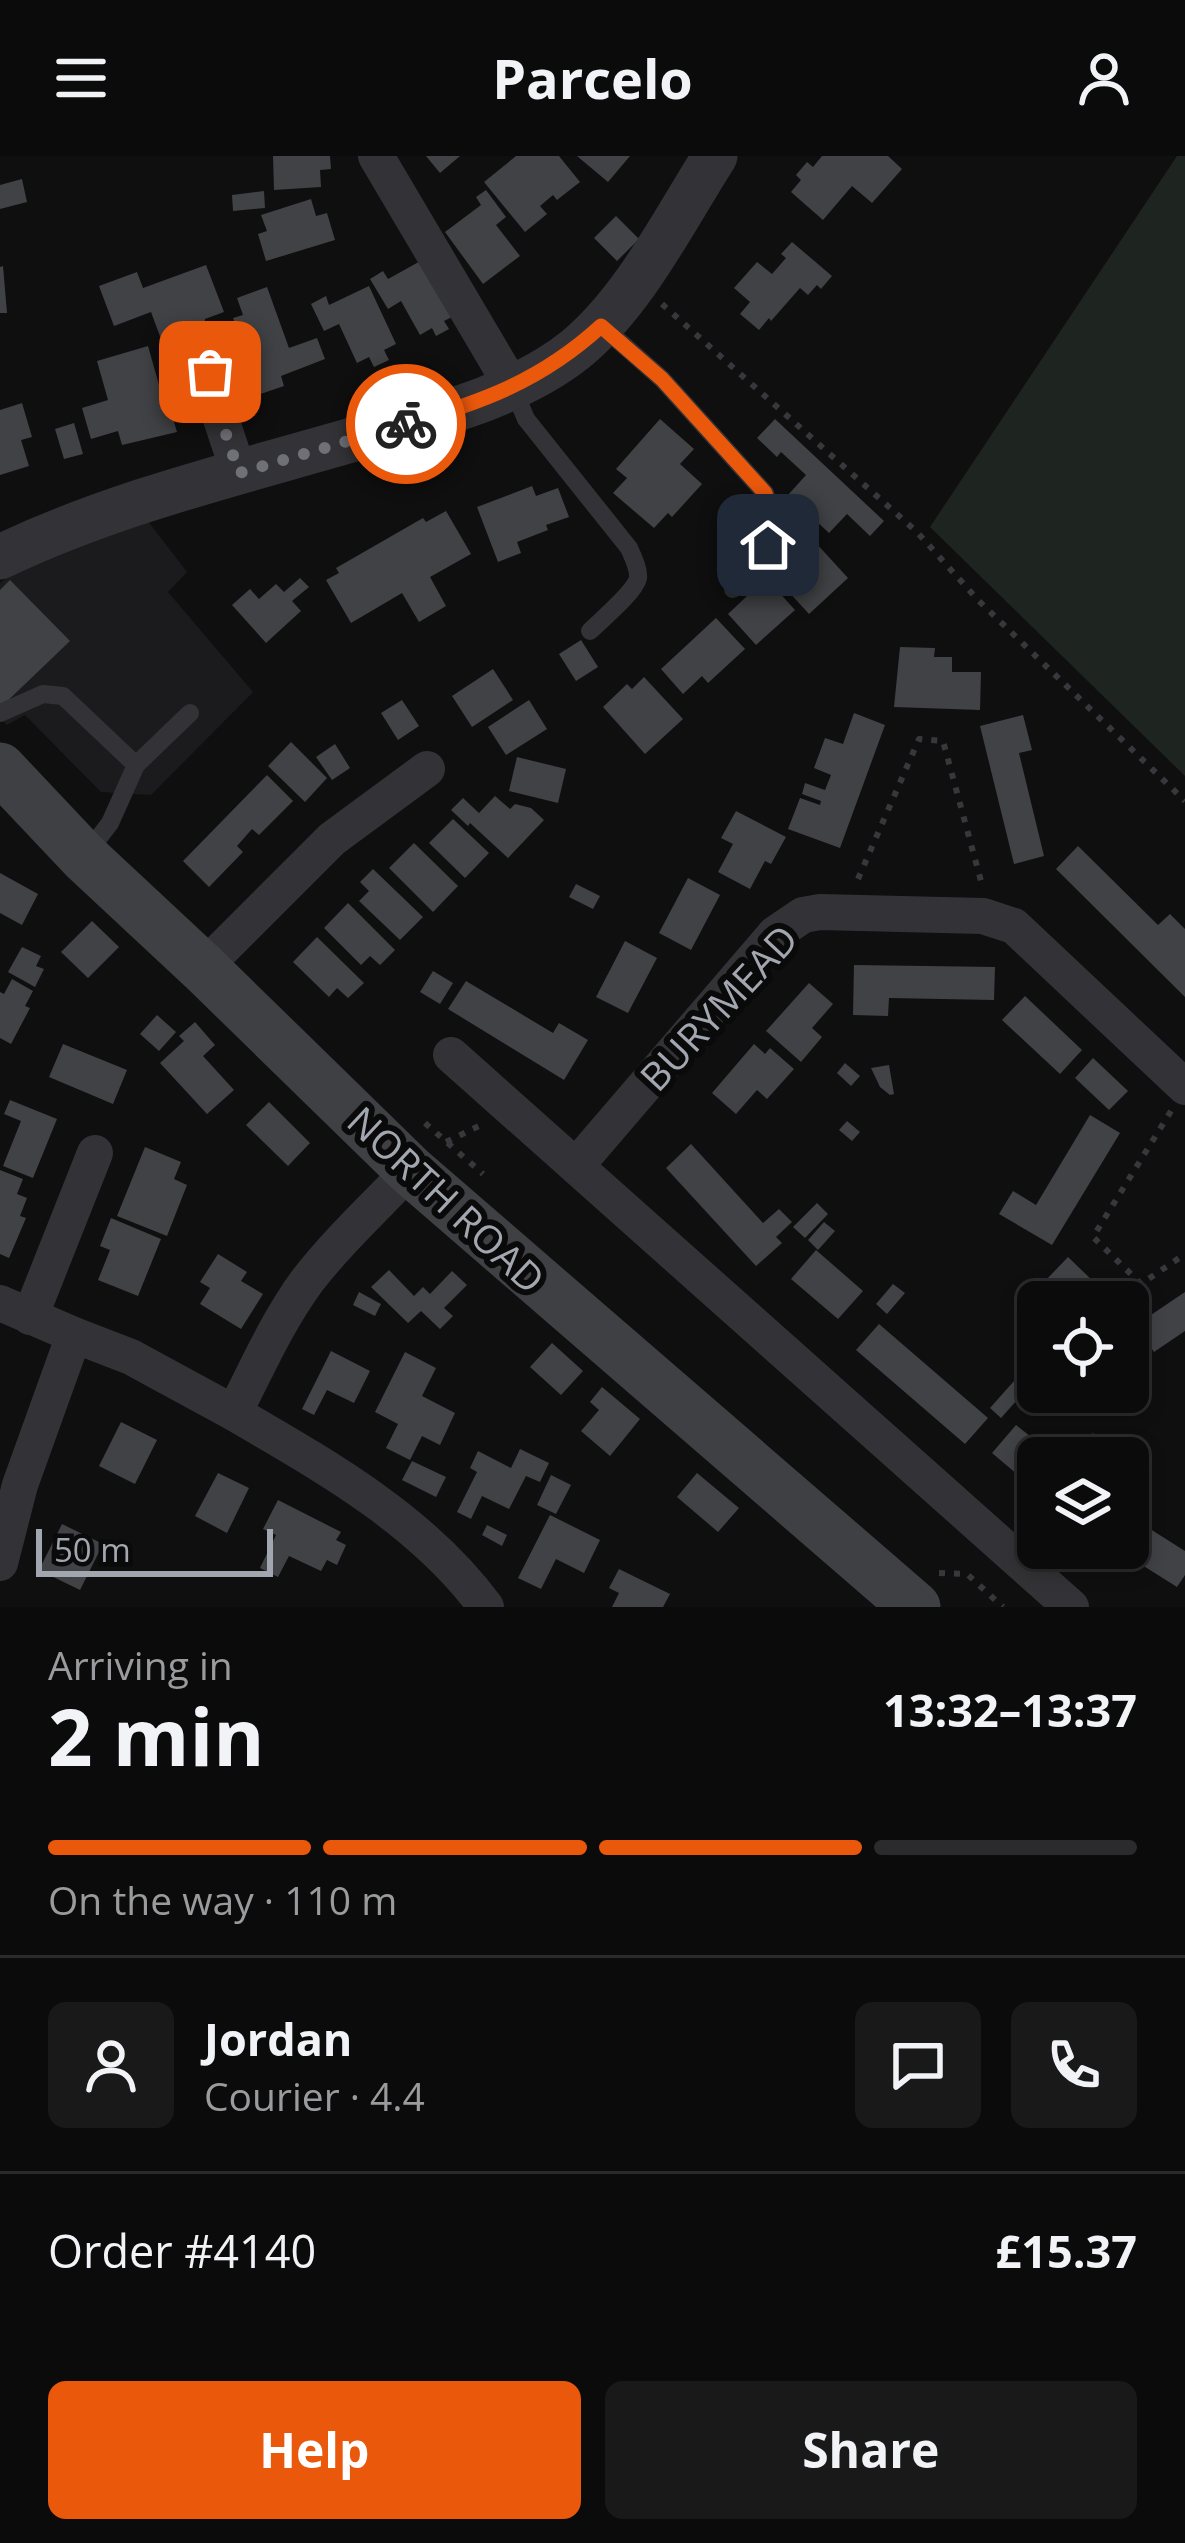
<!DOCTYPE html>
<html lang="en">
<head>
<meta charset="utf-8">
<style>
  :root { --surface:#0b0b0c; --page:#19191a; --text:#f1f3f6; --muted:#9a9b9d; --line:#2b2b2d; --accent:#ea580c }
  body { margin:0; font-family:"Open Sans",sans-serif; background:var(--page); color:var(--text); height:100vh; display:flex; flex-direction:column; font-size:45px; white-space:nowrap }
  * { box-sizing:border-box; margin:0 }
  p { font-size:39px; color:var(--muted) }
  .icon { flex:none; width:66px; height:66px; fill:none; stroke:currentColor; stroke-width:2; stroke-linecap:round; stroke-linejoin:round }
  .map { position:relative; height:1451px; overflow:hidden }
  .details { display:flex; flex-direction:column; background:var(--surface); flex:1 }
  .details>* { flex:none }
  .buttons { position:absolute; left:1017px; top:1125px; display:grid; gap:24px }
  .buttons a { display:grid; place-items:center; width:132px; height:132px; border-radius:18px; background:var(--surface); box-shadow:0 6px 18px #0003,0 0 0 3px var(--line); font-size:60px }
  .scale { position:absolute; left:36px; bottom:30px; width:237px; box-sizing:border-box; padding-left:12px; border:6px solid #a2a6af; border-top:0; font-size:33px; line-height:42px; white-space:nowrap; color:#a2a6af; -webkit-text-stroke:9px #0a0a0b; paint-order:stroke }
  .pin { position:absolute; display:grid; place-items:center; width:102px; height:102px; color:#fff; margin:-51px; border-radius:24px; box-shadow:0 6px 18px #0006 }
  .courier { position:absolute; display:grid; place-items:center; width:120px; height:120px; margin:-60px; border:9px solid #ea580c; border-radius:50%; background:#fff; color:#222; box-shadow:0 3px 15px #0007 }
  .summary em { font-style:normal; font-weight:700 }
  .summary div { display:flex; flex-direction:column-reverse }
  .summary { display:flex; align-items:center; justify-content:space-between; height:204px; padding:0 48px }
  h1 { font-size:78px; font-weight:700; line-height:90px }
  .bar { display:grid; grid-template-columns:repeat(4,1fr); gap:18px 12px; align-content:center; height:144px; padding:0 48px }
  .bar i { height:15px; border-radius:9px; background:var(--line) }
  .bar .on { background:var(--accent) }
  .bar p { grid-column:span 4 }
  .line { display:flex; align-items:center; gap:30px; padding:0 48px; border-top:3px solid var(--line) }
  .line div { flex:1 }
  .round { display:grid; place-items:center; flex:none; width:126px; height:126px; border-radius:18px; background:var(--page) }
  .cta { display:flex; gap:24px; margin-top:auto; padding:24px 48px }
  .cta a { flex:1; height:138px; border-radius:18px; background:var(--accent); color:#fff; font-size:48px; font-weight:700; line-height:138px; text-align:center }
  .cta a+a { background:var(--page); color:var(--text) }
  header { display:flex; justify-content:space-between; align-items:center; height:156px; padding:0 48px; background:var(--surface); font-size:54px; font-weight:700 }
  .map>svg:first-child { display:block }
  .built { fill:#1b1b1d }
  .green { fill:#1e241f }
  .building { fill:#414245 }
  .lines { fill:none; stroke-linecap:round; stroke-linejoin:round }
  .path { stroke:#37383c; stroke-width:6; stroke-dasharray:6 9; stroke-linecap:butt }
  .service { stroke:#333337; stroke-width:18 }
  .minor { stroke:#333337; stroke-width:36 }
  .tertiary { stroke:#333337; stroke-width:45 }
  .secondary { stroke:#3f4044; stroke-width:51 }
  .done { stroke:#6f7177; stroke-width:12; stroke-dasharray:0 21.6 }
  .route { stroke:#ea580c; stroke-width:15 }
  .labels { text-anchor:middle; dominant-baseline:central; stroke-width:12; stroke-linejoin:round; paint-order:stroke }
  .street-label { font-size:39px; fill:#a2a6af; stroke:#0a0a0b }
</style>
</head>
<body>
<header><svg class="icon" aria-label="menu" viewBox="0 0 24 24"><path d="M4 6h16M4 12h16M4 18h16"/></svg>Parcelo<svg class="icon" aria-label="person" viewBox="0 0 24 24"><circle cx="12" cy="8" r="4"/><path d="M4 21q1-7 8-7t8 7"/></svg></header>
<div class="map">
<svg width="1185" height="1451" viewBox="0 0 1185 1451">
  <rect width="100%" height="100%" fill="#0f0f10"/>
  <path class="built" d="M147,364L187,416L168,436L253,536L151,639L101,636L25,559L7,569L0,562V427L14,417Z"/>
  <path class="green" d="M1177,0H1185V620L930,371Z"/>
  <g class="building">
    <path d="M273,0H330L331,13L320,14L321,31L274,34Z"/>
    <path d="M426,0H460L440,17Z"/>
    <path d="M516,0H559L580,26L557,44L553,39L540,50L547,58L525,76L484,26Z"/>
    <path d="M577,0H630L608,26Z"/>
    <path d="M822,0H888L902,13L872,47L852,30L823,64L791,36L801,24L796,19L807,6L813,11Z"/>
    <path d="M22,23L27,46L0,53V29Z"/>
    <path d="M486,34L506,61L496,69L520,100L483,128L445,76L481,49L476,41Z"/>
    <path d="M264,35L265,52L233,55L232,39Z"/>
    <path d="M311,43L316,60L327,57L335,84L266,105L258,78L267,75L261,59Z"/>
    <path d="M616,60L639,83L617,105L594,82Z"/>
    <path d="M792,86L832,120L821,133L817,129L808,139L800,132L771,165L769,162L759,174L740,158L750,146L734,132L757,106L772,118L786,102L781,98Z"/>
    <path d="M426,102L458,158L444,165L449,173L436,180L432,172L420,179L401,145L388,153L370,123L383,115L388,123Z"/>
    <path d="M206,109L224,156L205,163L204,173L193,177L188,173L161,183L151,156L114,170L99,130L137,116L143,132Z"/>
    <path d="M3,110L7,157H0V111Z"/>
    <path d="M369,130L396,188L384,194L389,204L374,211L369,201L357,207L339,168L324,175L311,148L326,140L329,149Z"/>
    <path d="M267,131L289,192L317,182L325,203L281,220L284,230L252,241L241,211L253,206L249,194L245,196L233,162L243,159L237,142Z"/>
    <path d="M184,181L192,206L180,209L173,184Z"/>
    <path d="M148,190L165,250L169,249L177,276L122,289L118,275L91,283L82,252L108,244L97,205Z"/>
    <path d="M22,247L32,281L21,284L29,310L0,319V254Z"/>
    <path d="M660,263L694,293L680,308L702,328L672,361L668,357L654,372L613,337L627,322L616,313Z"/>
    <path d="M775,263L884,365L870,380L847,358L829,377L788,339L806,319L781,296L777,301L757,282Z"/>
    <path d="M74,267L83,298L64,303L55,273Z"/>
    <path d="M532,330L536,340L558,332L569,361L546,369L548,374L517,386L521,397L498,406L477,351Z"/>
    <path d="M446,355L471,398L430,421L446,450L419,466L402,437L351,467L326,424L339,417L336,412L423,362L426,366Z"/>
    <path d="M815,386L848,422L809,458L776,422Z"/>
    <path d="M300,422L309,431L292,445L301,455L266,487L232,449L250,433L259,443L276,428L284,436Z"/>
    <path d="M766,422L795,454L756,489L728,458Z"/>
    <path d="M10,424L70,485L0,552V434Z"/>
    <path d="M716,462L745,493L708,527L702,520L683,538L661,513Z"/>
    <path d="M581,484L598,511L576,525L559,498Z"/>
    <path d="M900,491L935,492L934,501H952V516H981L980,554L894,551Z"/>
    <path d="M493,513L513,544L472,571L452,540Z"/>
    <path d="M644,521L683,563L645,598L603,551L627,528L632,533Z"/>
    <path d="M402,544L419,570L398,584L381,557Z"/>
    <path d="M529,544L547,573L506,599L488,571Z"/>
    <path d="M854,557L885,569L840,692L788,673L800,642L820,649L821,645L802,638L805,627L825,634L831,619L814,612L825,582L843,588Z"/>
    <path d="M1023,559L1032,594L1019,597L1044,700L1014,708L980,570Z"/>
    <path d="M291,586L327,622L305,646L268,610Z"/>
    <path d="M335,588L350,612L332,624L316,601Z"/>
    <path d="M517,601L566,613L558,647L509,635Z"/>
    <path d="M267,619L293,645L259,679L252,673L237,690L243,696L209,731L183,705Z"/>
    <path d="M495,640L510,653L515,648L531,652L544,664L508,702L470,667L468,670L451,654L463,642L479,657Z"/>
    <path d="M736,655L786,681L771,708L765,705L750,733L718,716L733,688L721,682Z"/>
    <path d="M453,663L489,697L465,722L429,687Z"/>
    <path d="M414,687L458,730L433,756L389,712Z"/>
    <path d="M1078,690L1158,769L1170,758L1185,773V841L1056,713Z"/>
    <path d="M373,713L423,761L400,784L359,745L369,735L360,726Z"/>
    <path d="M0,717L38,738L22,769L0,757Z"/>
    <path d="M688,722L720,739L691,794L659,777Z"/>
    <path d="M576,728L600,740L593,753L569,741Z"/>
    <path d="M348,747L395,794L380,809L370,800L361,809L324,772Z"/>
    <path d="M92,765L119,791L88,822L61,796Z"/>
    <path d="M317,781L364,827L348,842L337,832L329,841L293,806Z"/>
    <path d="M625,785L657,802L628,857L596,841Z"/>
    <path d="M22,791L41,800L36,810L44,813L35,831L8,816Z"/>
    <path d="M854,809L995,811L994,844L889,842L888,860L853,859Z"/>
    <path d="M433,815L453,827L440,848L420,836Z"/>
    <path d="M12,823L33,835L25,850L30,852L11,888L0,882V836L4,838Z"/>
    <path d="M466,825L553,877L559,867L588,884L564,924L448,853Z"/>
    <path d="M809,827L833,848L812,872L822,881L801,906L766,875Z"/>
    <path d="M1025,840L1082,894L1060,918L1002,864Z"/>
    <path d="M157,859L176,876L159,895L140,878Z"/>
    <path d="M195,866L215,889L203,900L234,934L207,958L160,907L184,885L179,880Z"/>
    <path d="M63,888L127,914L113,948L49,921Z"/>
    <path d="M754,888L765,898L770,892L794,913L767,943L757,934L736,958L712,937Z"/>
    <path d="M1093,902L1128,935L1109,954L1075,922Z"/>
    <path d="M845,907L860,920L851,930L837,917Z"/>
    <path d="M889,909L894,938L890,939L880,931L871,912Z"/>
    <path d="M10,944L57,963L33,1022L3,1010L21,965L4,958Z"/>
    <path d="M269,946L310,987L288,1010L246,969Z"/>
    <path d="M1090,959L1120,977L1052,1089L999,1058L1013,1035L1036,1049Z"/>
    <path d="M847,965L860,976L852,985L839,974Z"/>
    <path d="M691,988L763,1067L779,1053L792,1066L776,1081L782,1087L756,1110L666,1012Z"/>
    <path d="M145,991L181,1006L174,1023L187,1029L167,1080L117,1060Z"/>
    <path d="M0,1014L23,1023L17,1038L27,1042L20,1060L26,1062L9,1102L0,1098Z"/>
    <path d="M817,1047L828,1058L805,1082L793,1071Z"/>
    <path d="M111,1062L161,1083L138,1140L98,1124L110,1094L100,1090Z"/>
    <path d="M824,1066L835,1075L818,1094L808,1084Z"/>
    <path d="M816,1094L863,1135L838,1163L791,1123Z"/>
    <path d="M218,1098L247,1116L241,1125L263,1138L241,1173L200,1148L210,1132L200,1126Z"/>
    <path d="M1068,1101L1096,1128L1115,1146H1070L1047,1123Z"/>
    <path d="M389,1114L414,1140L423,1131L430,1138L452,1115L467,1129L444,1152L453,1160L440,1173L421,1155L408,1167L371,1131Z"/>
    <path d="M893,1128L905,1137L887,1158L876,1148Z"/>
    <path d="M359,1136L381,1148L375,1160L353,1149Z"/>
    <path d="M1185,1136V1175L1154,1196L1136,1169Z"/>
    <path d="M879,1168L988,1262L965,1288L856,1194Z"/>
    <path d="M552,1187L583,1215L561,1239L530,1211Z"/>
    <path d="M331,1195L370,1215L354,1247L327,1234L314,1259L302,1253Z"/>
    <path d="M405,1196L436,1212L422,1240L455,1257L440,1289L422,1280L410,1304L386,1292L398,1268L375,1256Z"/>
    <path d="M1022,1216L1033,1226L1001,1262L990,1252Z"/>
    <path d="M602,1231L640,1263L610,1300L581,1275L599,1254L590,1246Z"/>
    <path d="M121,1266L157,1284L135,1328L99,1310Z"/>
    <path d="M1016,1269L1045,1292L1056,1279L1065,1287L1053,1302H1038V1336L992,1297Z"/>
    <path d="M1093,1277L1115,1296L1110,1302H1080L1076,1298Z"/>
    <path d="M520,1293L549,1307L540,1326L526,1320L509,1353L482,1340L471,1363L457,1356L477,1316L470,1312L478,1295L511,1312Z"/>
    <path d="M412,1305L446,1321L436,1341L402,1324Z"/>
    <path d="M218,1317L249,1332L227,1377L195,1360Z"/>
    <path d="M697,1317L739,1352L718,1376L677,1341Z"/>
    <path d="M551,1319L571,1329L556,1358L537,1349Z"/>
    <path d="M278,1344L341,1376L336,1384L346,1389L337,1409L327,1404L321,1415L289,1400L278,1421L260,1412L276,1379L263,1373Z"/>
    <path d="M550,1359L600,1384L584,1417L556,1403L541,1433L518,1422Z"/>
    <path d="M1128,1359L1185,1395V1419L1177,1431L1115,1392H1128Z"/>
    <path d="M62,1368L103,1388L80,1434L39,1414Z"/>
    <path d="M487,1369L507,1379L502,1390L482,1379Z"/>
    <path d="M619,1413L670,1438L663,1451H612L619,1437L609,1432Z"/>
  </g>
  <g class="lines">
    <g class="path">
      <path d="M662,148L917,376L978,444L1185,645"/>
      <path d="M858,723L919,583L943,585L981,725"/>
      <path d="M1171,955L1093,1081L1141,1128L1185,1098"/>
      <path d="M425,967L483,1018"/>
      <path d="M446,986L483,968"/>
      <path d="M939,1417L967,1418L1003,1451"/>
    </g>
    <g class="service">
      <path d="M603,171L662,223L765,337C784,381 763,402 733,433"/>
      <path d="M513,232L526,263L629,392C633,401 639,413 638,422C635,436 601,464 590,475"/>
      <path d="M0,557L43,538L63,540L136,609"/>
      <path d="M87,697L110,667L136,609L190,557"/>
    </g>
    <g class="minor">
      <path d="M376,0L513,232"/>
      <path d="M210,216L220,260L239,317"/>
      <path d="M203,812L332,683L427,613"/>
      <path d="M451,899L1071,1451"/>
      <path d="M576,1010L775,778L803,759L820,756L983,760L1014,770L1185,931"/>
      <path d="M410,1014C375,1051 338,1085 307,1125C277,1166 257,1212 234,1257C325,1310 422,1364 486,1451"/>
      <path d="M0,1147L74,1179L20,1329L0,1407"/>
      <path d="M30,1161L95,997"/>
      <path d="M74,1179L131,1201L234,1257"/>
    </g>
    <path class="tertiary" d="M0,401C111,348 230,319 348,285C423,263 514,243 576,193C635,144 674,64 715,0"/>
    <path class="secondary" d="M0,612L84,701L203,812L410,1014L915,1451"/>
  </g>
  <g class="lines">
    <path class="done" d="M210,216L220,260L239,317L406,268"/>
    <path class="route" d="M406,268C483,246 542,224 601,170L662,223L765,337L774,369L768,389"/>
  </g>
  <g class="labels">
    <g class="street-label">
      <text transform="translate(718 851) rotate(-47)">BURYMEAD</text>
      <text transform="translate(447 1043) rotate(43)">NORTH ROAD</text>
    </g>
  </g>
</svg>
<div class="buttons">
<a><svg class="icon" aria-label="locate" viewBox="0 0 24 24"><circle cx="12" cy="12" r="6"/><path d="M12 2v4M12 18v4M2 12h4M18 12h4"/></svg></a>
<a><svg class="icon" aria-label="layers" viewBox="0 0 24 24"><path d="M12 4l9 5-9 5-9-5zM3 14l9 5 9-5"/></svg></a>
</div>
<div class="scale">50 m</div>
<div class="pin" style="left:210px;top:216px;background:#ea580c"><svg class="icon" aria-label="bag" viewBox="0 0 24 24"><path d="M5 8h14l-1 12H6zM9 8a3 3 0 0 1 6 0"/></svg></div>
<div class="pin" style="left:768px;top:389px;background:#1f2937"><svg class="icon" aria-label="home" viewBox="0 0 24 24"><path d="M3 11l9-7 9 7M6 9v11h12V9"/></svg></div>
<div class="courier" style="left:406px;top:268px"><svg class="icon" aria-label="bike" viewBox="0 0 24 24"><circle cx="6" cy="16" r="4"/><circle cx="18" cy="16" r="4"/><path d="M6 16l4-8h5l3 8M10 8l3 8H6M13 5h3"/></svg></div>
</div>
<section class="details">
<div class="summary"><div><h1>2 min</h1><p>Arriving in</p></div><em>13:32–13:37</em></div>
<div class="bar"><i class="on"></i><i class="on"></i><i class="on"></i><i></i><p>On the way · 110 m</p></div>
<div class="line" style="height:216px"><a class="round"><svg class="icon" aria-label="person" viewBox="0 0 24 24"><circle cx="12" cy="8" r="4"/><path d="M4 21q1-7 8-7t8 7"/></svg></a><div><b>Jordan</b><p>Courier · 4.4</p></div><a class="round"><svg class="icon" aria-label="chat" viewBox="0 0 24 24"><path d="M4 5h16v11H9l-5 4z"/></svg></a><a class="round"><svg class="icon" aria-label="phone" viewBox="0 0 24 24"><path d="M5 4h4l2 5-3 2q2 4 5 5l2-3 5 2v4C11 20 4 13 5 4z"/></svg></a></div>
<div class="line" style="height:156px"><div>Order #4140</div><b>£15.37</b></div>
<div class="cta"><a>Help</a><a>Share</a></div>
</section>
</body>
</html>
